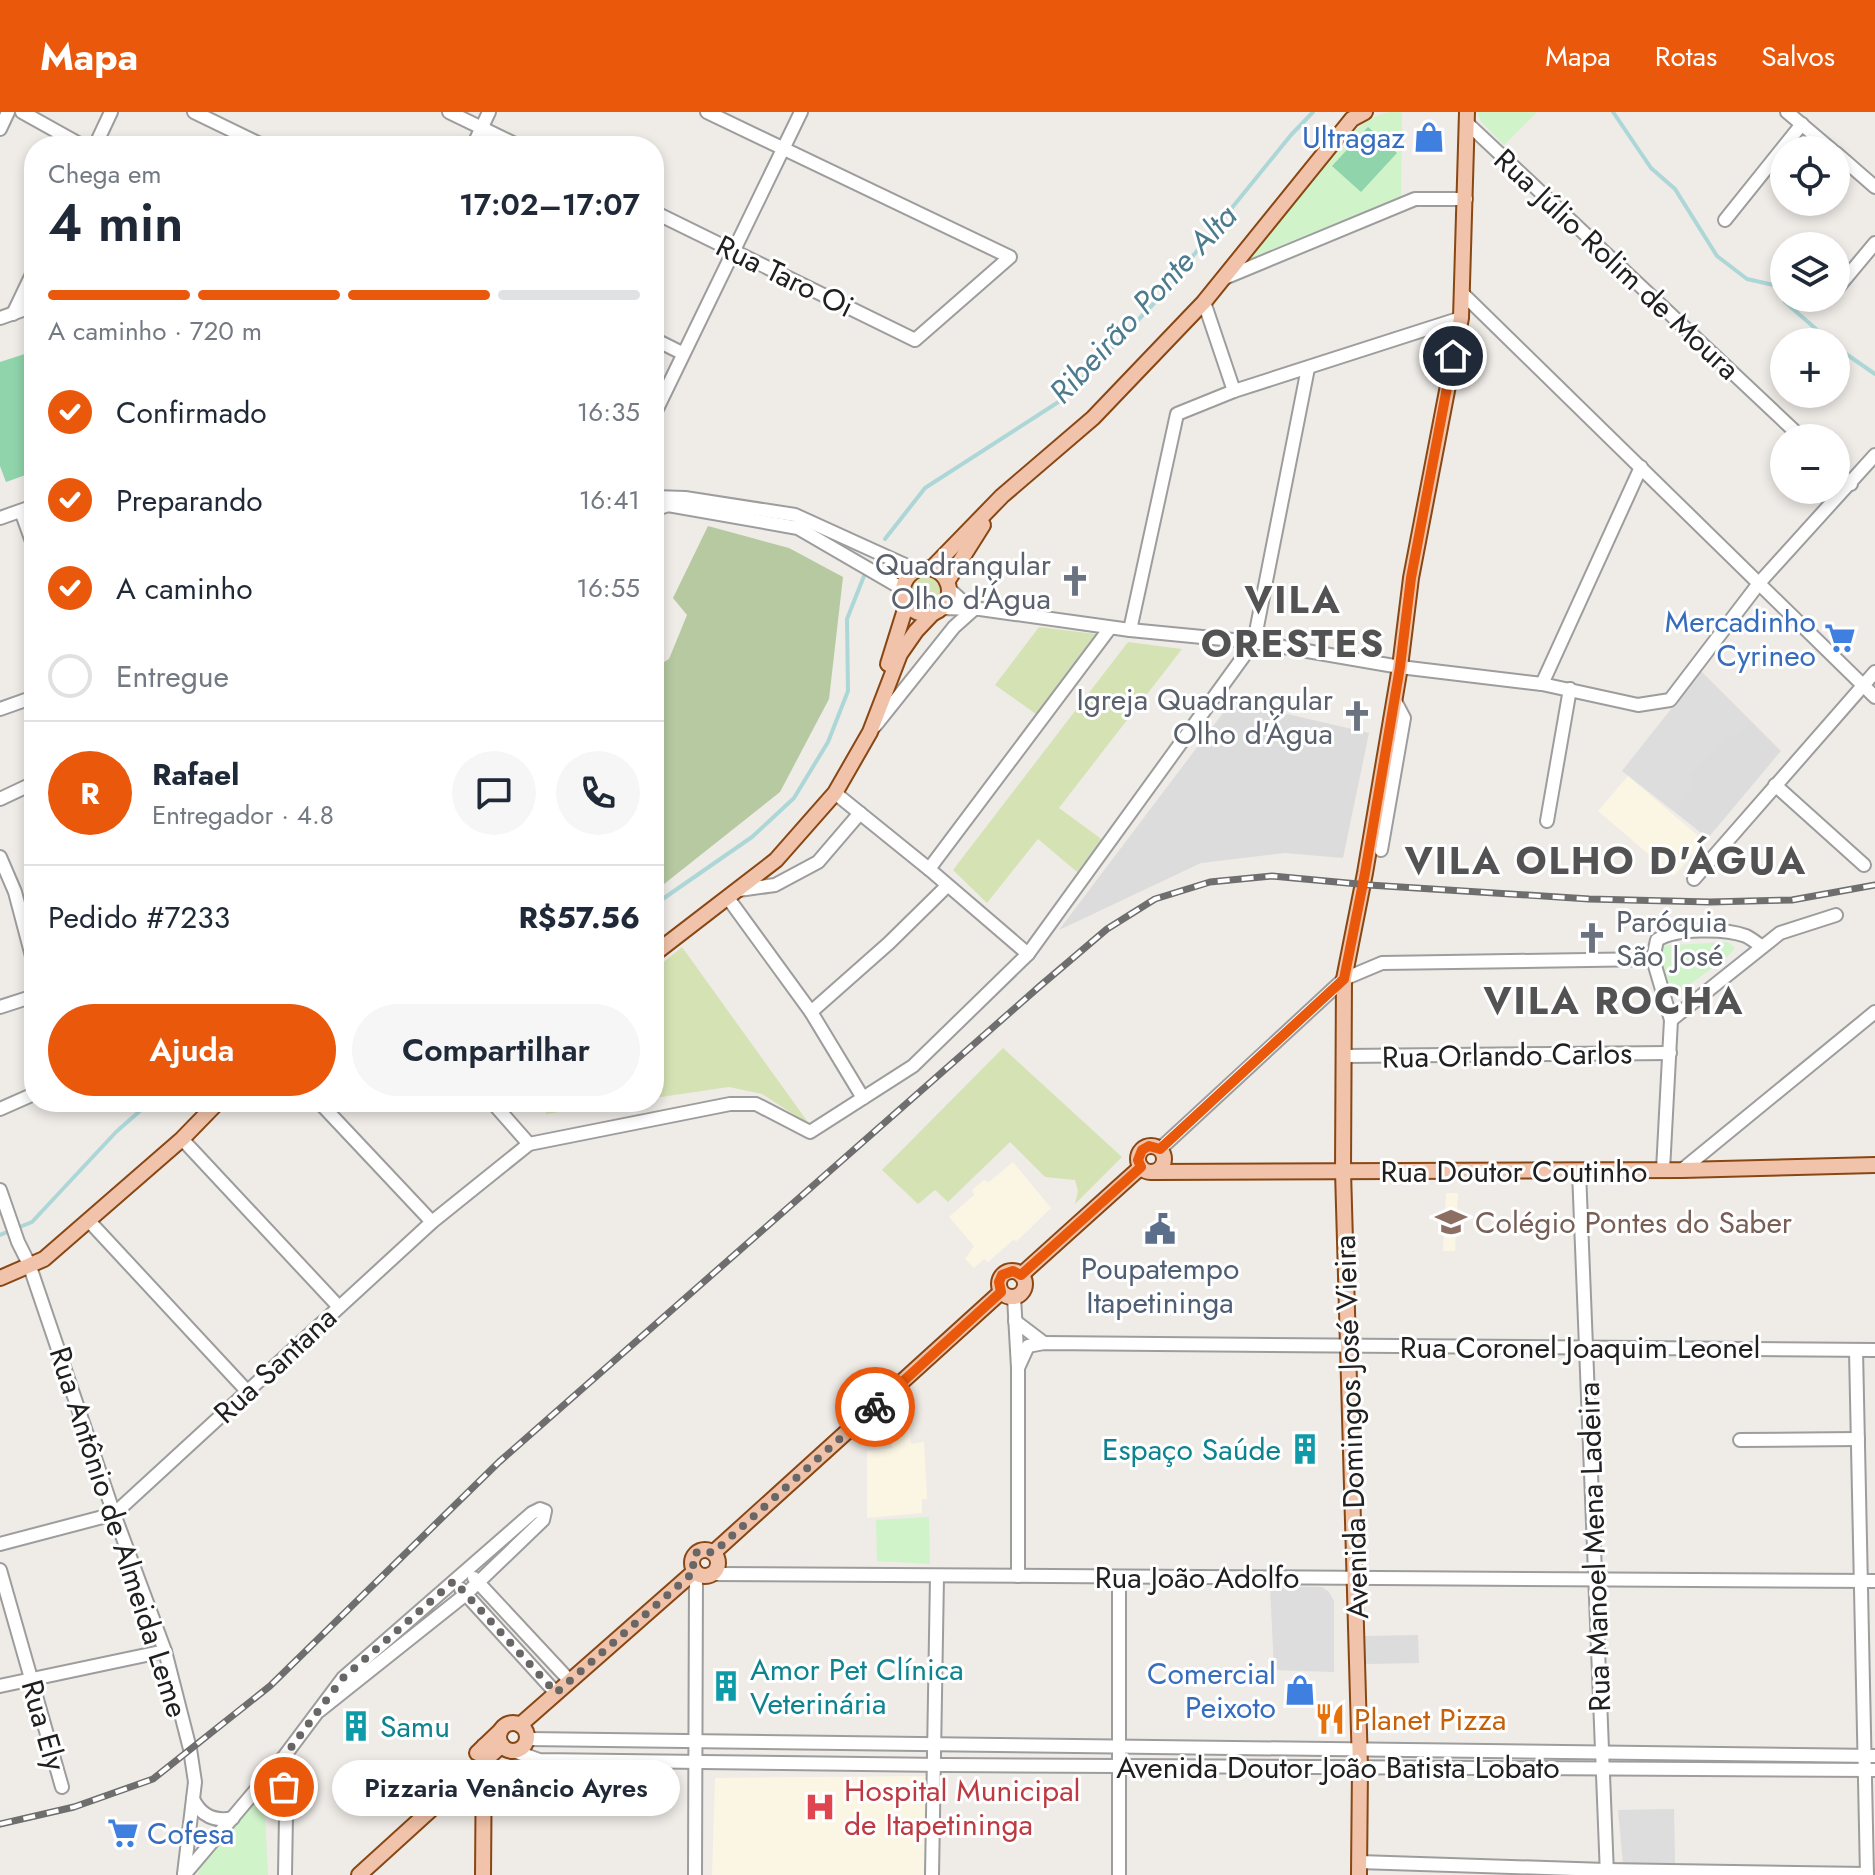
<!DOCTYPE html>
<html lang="pt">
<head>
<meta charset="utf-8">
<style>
  :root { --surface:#fff; --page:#f6f6f7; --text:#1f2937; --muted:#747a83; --line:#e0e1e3; --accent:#ea580c }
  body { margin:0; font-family:Jost,sans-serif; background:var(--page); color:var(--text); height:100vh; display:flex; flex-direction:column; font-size:30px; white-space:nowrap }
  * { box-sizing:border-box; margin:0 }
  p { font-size:26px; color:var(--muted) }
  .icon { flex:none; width:44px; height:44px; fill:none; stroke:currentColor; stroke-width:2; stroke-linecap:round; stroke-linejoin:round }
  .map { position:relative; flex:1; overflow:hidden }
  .drawer { position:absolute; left:24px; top:24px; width:640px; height:976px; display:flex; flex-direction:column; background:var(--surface); border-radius:32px; box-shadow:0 4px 12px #0003 }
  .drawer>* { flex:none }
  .controls { position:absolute; left:1770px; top:24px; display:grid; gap:16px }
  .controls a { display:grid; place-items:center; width:80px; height:80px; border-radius:50%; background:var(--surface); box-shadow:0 4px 12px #0003; font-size:40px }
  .pin { position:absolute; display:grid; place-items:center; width:68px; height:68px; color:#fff; margin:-34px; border:4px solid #fff; border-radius:50%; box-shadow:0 2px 8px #0007 }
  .courier { position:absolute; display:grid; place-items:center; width:80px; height:80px; margin:-40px; border:6px solid #ea580c; border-radius:50%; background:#fff; color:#222; box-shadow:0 2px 10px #0007 }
  .bubble { position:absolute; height:56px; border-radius:28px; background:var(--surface); box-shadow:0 4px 12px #0003; font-size:26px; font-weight:600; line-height:56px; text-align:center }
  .overview em { font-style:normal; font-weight:600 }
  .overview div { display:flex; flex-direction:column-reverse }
  .overview { display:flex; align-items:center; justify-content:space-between; height:136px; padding:0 24px }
  h1 { font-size:52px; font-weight:600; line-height:60px }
  .bar { display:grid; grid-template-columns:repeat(4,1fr); gap:12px 8px; align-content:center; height:96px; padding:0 24px }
  .bar i { height:10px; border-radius:6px; background:var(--line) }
  .bar .active { background:var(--accent) }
  .bar p { grid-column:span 4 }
  .line { display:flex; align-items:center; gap:20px; padding:0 24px; border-top:2px solid var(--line) }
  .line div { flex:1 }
  .round { display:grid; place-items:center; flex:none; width:84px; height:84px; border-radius:42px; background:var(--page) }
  ol { padding:0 24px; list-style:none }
  li { display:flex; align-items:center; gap:24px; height:88px }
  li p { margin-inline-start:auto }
  li .icon { padding:8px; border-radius:50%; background:var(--accent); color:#fff; stroke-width:4 }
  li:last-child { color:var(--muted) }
  li i { width:44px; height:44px; border:4px solid var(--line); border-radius:50% }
  .action { display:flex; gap:16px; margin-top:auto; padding:16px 24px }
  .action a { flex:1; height:92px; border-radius:48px; background:var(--accent); color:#fff; font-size:32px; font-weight:600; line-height:92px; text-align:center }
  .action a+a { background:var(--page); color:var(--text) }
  header { display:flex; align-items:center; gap:48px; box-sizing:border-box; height:112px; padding:0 40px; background:var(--accent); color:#fff }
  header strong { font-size:38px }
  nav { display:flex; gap:44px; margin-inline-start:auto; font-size:28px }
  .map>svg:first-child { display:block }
  .residential { fill:#ddd }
  .education { fill:#fbf6e4 }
  .grass { fill:#d5e3b4 }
  .forest { fill:#b6c9a1 }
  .park { fill:#d0f3ca }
  .pitch { fill:#8fd4aa }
  .parking { fill:#dcdcdc }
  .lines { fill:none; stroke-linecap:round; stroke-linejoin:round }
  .stream { stroke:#add7d7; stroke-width:4 }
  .minor-casing { stroke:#9d9d9d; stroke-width:16 }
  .major-casing { stroke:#884713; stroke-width:18 }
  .minor { stroke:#fff; stroke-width:12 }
  .major { stroke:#f1c3aa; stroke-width:14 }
  .rail-casing { stroke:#6e6e6e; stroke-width:7 }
  .rail { stroke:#fff; stroke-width:4; stroke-dasharray:12; stroke-linecap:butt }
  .done { stroke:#686766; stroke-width:8; stroke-dasharray:0 14.4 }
  .route { stroke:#ea580c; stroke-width:10 }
  .labels { text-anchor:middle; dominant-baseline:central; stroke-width:6; stroke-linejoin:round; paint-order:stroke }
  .shop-label { font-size:30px; fill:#366cbe; stroke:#fff; text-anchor:end }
  .street-label { font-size:30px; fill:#202020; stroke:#fff }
  .worship-label { font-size:30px; fill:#5b616d; stroke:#fff; text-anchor:end }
  .education-label { font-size:30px; fill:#785e54; stroke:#fff; text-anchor:start }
  .service-label { font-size:30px; fill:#4e5e75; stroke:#fff }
  .culture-label { font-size:30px; fill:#0d838f; stroke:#fff; text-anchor:start }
  .food-label { font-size:30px; fill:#c56008; stroke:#fff; text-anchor:start }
  .health-label { font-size:30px; fill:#be3a42; stroke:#fff; text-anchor:start }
  .water-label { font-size:32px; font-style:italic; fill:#4c7b8e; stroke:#fff }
  .district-label { font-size:38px; font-weight:bold; letter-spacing:2px; fill:#535353; stroke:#fff }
</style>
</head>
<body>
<header>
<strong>Mapa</strong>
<nav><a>Mapa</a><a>Rotas</a><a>Salvos</a></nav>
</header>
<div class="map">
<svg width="1875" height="1763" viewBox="0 0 1875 1763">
  <rect width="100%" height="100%" fill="#efebe7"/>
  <g class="residential">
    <path d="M1701,559L1781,639L1708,726L1622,659Z"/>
    <path d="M1270,1474L1322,1475L1329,1480L1334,1489V1560L1274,1558Z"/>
    <path d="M1674,1697L1675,1751L1623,1752L1618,1698Z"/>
  </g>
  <g class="education">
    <path d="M1628,664L1704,729L1674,764L1598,699Z"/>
    <path d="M1013,1050L1051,1096L1017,1129L1013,1128L988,1150L984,1147L974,1156L965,1147L974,1134L949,1105L974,1083L972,1078L984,1068L989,1070Z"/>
    <path d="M1446,1081H1458L1455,1139H1443Z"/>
    <path d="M897,1308H909L911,1332L924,1330L927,1387H922V1401L867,1406V1339L892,1336L891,1322L896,1323Z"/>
    <path d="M927,1664L924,1763H712L715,1666Z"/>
  </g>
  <g class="grass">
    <circle cx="926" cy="479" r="18"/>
    <path d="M1039,515L1096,522L1036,602L995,573Z"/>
    <path d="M1128,530L1182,537L1059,696L1104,729L1077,760L1038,727L987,791L953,758Z"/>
    <path d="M682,835L810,1013L762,982L729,975L654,986V858Z"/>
    <path d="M1003,936L1122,1045L1075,1092L1078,1079L1075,1068L1045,1065L1010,1030L948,1090L935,1078L918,1092L882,1058Z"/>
    <path d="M545,990H626L546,1002Z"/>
  </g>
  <path class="forest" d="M708,414L789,436L843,465L829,587L780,680L654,780V556L669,547L687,503L673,486Z"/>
  <g class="park">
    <path d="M1388,0H1402L1401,85L1251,146C1280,106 1340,12 1388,0Z"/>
    <path d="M1477,0H1537L1504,33L1481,10Z"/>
    <path d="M1728,830L1735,836L1727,845L1674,884L1656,834Z"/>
    <path d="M929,1405L930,1452L877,1449L876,1408Z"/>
    <path d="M259,1691L265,1703L268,1763H198L204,1743L244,1695Z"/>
  </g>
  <g class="pitch">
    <path d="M1368,15L1397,41L1361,80L1332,54Z"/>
    <path d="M34,239V360L6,370L0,354V250Z"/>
  </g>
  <g class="parking">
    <path d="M1232,589L1369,621L1343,746L1285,741L1201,751L1059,818Z"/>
    <path d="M1750,612L1778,639L1707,726L1675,699L1696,672L1690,665L1728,622L1735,628Z"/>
    <path d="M1418,1523L1419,1551L1366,1552L1365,1524Z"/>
  </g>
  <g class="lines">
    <g class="stream">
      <path d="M1613,0L1651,56L1675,77L1717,144L1747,167L1778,174L1785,190L1831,230"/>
      <path d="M1836,235L1875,262"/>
      <path d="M885,427L925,376L1063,287L1158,187L1291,23L1313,0"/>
      <path d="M654,793L752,725L794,686L828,630L848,579L847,507L864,464"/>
      <path d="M0,1123L32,1110L116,1020L150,990"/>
    </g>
    <defs>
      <g id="minor">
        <path d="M22,0L83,34"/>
        <path d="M194,0L264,34"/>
        <path d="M449,0L519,34"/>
        <path d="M1787,0L1832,38"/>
        <path d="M1467,11L1802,326"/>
        <path d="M0,17L8,0"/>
        <path d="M95,34L111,0"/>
        <path d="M473,34L489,0"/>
        <path d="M1836,41L1875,75"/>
        <path d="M654,100L915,228L1010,145L707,0"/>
        <path d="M1725,108L1802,12"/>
        <path d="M1222,167L1415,87H1466"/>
        <path d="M1836,178L1875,131"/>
        <path d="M1462,181L1875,585"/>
        <path d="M1204,190L1234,279"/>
        <path d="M13,202L34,158"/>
        <path d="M0,206L34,194"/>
        <path d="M654,227L682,241"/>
        <path d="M654,303L801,0"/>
        <path d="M1836,358L1851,372"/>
        <path d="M654,398L656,388L654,385L685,386L795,403L916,458"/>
        <path d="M654,398L668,393L798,416L903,477"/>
        <path d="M21,399L34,435"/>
        <path d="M0,406L34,394"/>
        <path d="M949,477L961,488L977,496"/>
        <path d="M941,496L980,497L1130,518L1254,530L1400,555L1542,572L1638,593L1670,588L1760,470L1875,343"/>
        <path d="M1130,518L1177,302L1234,279L1461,206"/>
        <path d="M1542,572L1641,355"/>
        <path d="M0,597L34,585"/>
        <path d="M875,614L954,515L973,498"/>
        <path d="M1775,673L1864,753"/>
        <path d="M835,681L929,757L1028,842"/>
        <path d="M0,687L34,671"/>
        <path d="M1547,709L1570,577"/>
        <path d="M1381,738L1404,606L1394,587"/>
        <path d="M0,745L15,780L34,852"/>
        <path d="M929,757L1110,516"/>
        <path d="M1694,767L1875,560"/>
        <path d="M739,778L775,773L818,750L860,701"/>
        <path d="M728,786L811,900L863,986"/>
        <path d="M0,895L34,884"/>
        <path d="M811,900L889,831L947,774"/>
        <path d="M1671,908L1780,821L1836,803"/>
        <path d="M1345,944L1670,941"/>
        <path d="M319,990L432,1110"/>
        <path d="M492,990L529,1032"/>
        <path d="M0,997L34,982"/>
        <path d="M182,1027L339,1195"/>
        <path d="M1160,1037L1344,867L1382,851L1653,847"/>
        <path d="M1663,1058L1671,908L1653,847L1657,828C1675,816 1725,816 1746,824C1752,827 1757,831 1762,835"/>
        <path d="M1682,1058L1875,900"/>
        <path d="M1579,1059L1607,1763"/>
        <path d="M0,1078L18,1130L29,1152L114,1402L165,1539L190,1637L195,1670L184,1762"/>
        <path d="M89,1109L247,1279"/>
        <path d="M1014,1185L1018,1256V1464"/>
        <path d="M1015,1209L1044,1231"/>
        <path d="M1856,1238L1867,1763"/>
        <path d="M1018,1256L1028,1234L1044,1231L1875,1238"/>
        <path d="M1740,1328L1858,1327"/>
        <path d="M0,1432L114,1402L432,1110L529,1032L730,992H756L810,1020L913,954L1028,842L1254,530L1308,256"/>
        <path d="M0,1458L62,1675"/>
        <path d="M710,1462L1875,1469"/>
        <path d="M1119,1465V1763"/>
        <path d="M474,1466L570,1569"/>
        <path d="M461,1477L556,1581"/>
        <path d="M0,1574L165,1539"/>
        <path d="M527,1627L1875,1644"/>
        <path d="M514,1639L539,1648L944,1653L1875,1658"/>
        <path d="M283,1646L286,1703L285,1763"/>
        <path d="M252,1683L274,1689L286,1703"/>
        <path d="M193,1687C201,1704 215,1710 233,1706"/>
        <path d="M1359,1750L1606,1758L1867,1762"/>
        <path d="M184,1763L283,1646L343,1566L532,1401L540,1397L545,1399L543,1408L466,1482L319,1599"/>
        <path d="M695,1763L696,1460"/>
        <path d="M932,1763L937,1464"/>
      </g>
      <g id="major">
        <path d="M932,456L1002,384L1093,306L1204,190L1352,7L1365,0"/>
        <circle cx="926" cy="479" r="23"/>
        <path d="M947,470L983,413"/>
        <path d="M888,552L907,491"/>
        <path d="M654,842L776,748L835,681L870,620L900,542L916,519L934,500"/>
        <circle cx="1151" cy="1047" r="13"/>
        <path d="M1153,1060L1682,1058L1875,1053"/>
        <circle cx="1012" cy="1172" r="13"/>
        <path d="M1021,1163L1141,1055"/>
        <path d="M0,1166L44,1147L182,1027L218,990"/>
        <circle cx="705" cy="1451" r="13"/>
        <path d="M713,1441L1001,1180"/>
        <circle cx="513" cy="1625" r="14"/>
        <path d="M520,1613L695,1459"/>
        <path d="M477,1641L500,1619"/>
        <path d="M359,1763L502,1633"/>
        <path d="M483,1763L484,1634"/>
        <path d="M1359,1763L1360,1655L1343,1059L1344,867L1365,761L1400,555L1411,466L1461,206L1467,0"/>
      </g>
    </defs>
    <use href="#minor" class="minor-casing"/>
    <use href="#major" class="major-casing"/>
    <use href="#minor" class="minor"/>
    <use href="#major" class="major"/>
    <defs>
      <path id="rail" d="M0,1712L74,1695L153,1667L270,1574L499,1350L1040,874L1107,817L1155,787L1210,770L1272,764L1369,773L1589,787L1710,790L1792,788L1875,773"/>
    </defs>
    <use href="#rail" class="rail-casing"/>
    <use href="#rail" class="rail"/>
  </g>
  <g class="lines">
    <path class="done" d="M284,1675L283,1646L343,1566L454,1469L556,1581L695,1459L692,1449L695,1441L703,1438L713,1441L875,1295"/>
    <path class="route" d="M875,1295L1001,1180L999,1170L1002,1163L1013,1159L1021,1163L1141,1055L1138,1048L1142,1038L1149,1034L1160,1037L1344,867L1365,761L1400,555L1411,466L1453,244"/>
  </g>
  <defs>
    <symbol id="shop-bare" viewBox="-9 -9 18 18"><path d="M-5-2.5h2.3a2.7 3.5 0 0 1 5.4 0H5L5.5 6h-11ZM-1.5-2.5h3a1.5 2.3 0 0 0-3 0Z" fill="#3f7fe0" stroke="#fff" stroke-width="2.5" paint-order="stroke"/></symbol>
    <symbol id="church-bare" viewBox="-9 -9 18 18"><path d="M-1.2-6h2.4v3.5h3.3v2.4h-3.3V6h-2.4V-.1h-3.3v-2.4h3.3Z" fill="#6b7280" stroke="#fff" stroke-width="2.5" paint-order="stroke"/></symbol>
    <symbol id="supermarket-bare" viewBox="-9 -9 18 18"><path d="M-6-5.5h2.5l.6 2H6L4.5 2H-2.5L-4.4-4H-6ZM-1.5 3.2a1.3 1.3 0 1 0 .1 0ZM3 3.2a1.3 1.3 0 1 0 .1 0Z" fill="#3f7fe0" stroke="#fff" stroke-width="2.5" paint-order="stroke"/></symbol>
    <symbol id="school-bare" viewBox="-9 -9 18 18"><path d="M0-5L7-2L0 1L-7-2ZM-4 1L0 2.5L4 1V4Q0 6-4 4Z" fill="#8d6e63" stroke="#fff" stroke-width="2.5" paint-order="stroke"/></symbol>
    <symbol id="civic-bare" viewBox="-9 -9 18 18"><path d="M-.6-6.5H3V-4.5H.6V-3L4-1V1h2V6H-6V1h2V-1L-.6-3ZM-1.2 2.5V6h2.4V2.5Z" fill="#5c6f8a" stroke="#fff" stroke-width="2.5" paint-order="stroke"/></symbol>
    <symbol id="building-bare" viewBox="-9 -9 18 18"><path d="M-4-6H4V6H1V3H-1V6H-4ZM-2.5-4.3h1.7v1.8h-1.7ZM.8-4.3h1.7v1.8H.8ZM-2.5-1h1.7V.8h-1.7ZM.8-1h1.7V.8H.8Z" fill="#0f9aa8" stroke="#fff" stroke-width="2.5" paint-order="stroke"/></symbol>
    <symbol id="restaurant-bare" viewBox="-9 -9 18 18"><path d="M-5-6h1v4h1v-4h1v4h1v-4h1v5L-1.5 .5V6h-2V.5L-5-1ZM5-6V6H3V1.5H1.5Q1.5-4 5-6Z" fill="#e8710a" stroke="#fff" stroke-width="2.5" paint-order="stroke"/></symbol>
    <symbol id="hospital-bare" viewBox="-9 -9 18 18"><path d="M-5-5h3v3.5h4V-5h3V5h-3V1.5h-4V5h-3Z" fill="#e0444e" stroke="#fff" stroke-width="2.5" paint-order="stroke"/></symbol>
  </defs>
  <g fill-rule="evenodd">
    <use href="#shop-bare" x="1407" y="3" width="44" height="44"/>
    <use href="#church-bare" x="1053" y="447" width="44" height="44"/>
    <use href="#supermarket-bare" x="1818" y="504" width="44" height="44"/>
    <use href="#church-bare" x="1335" y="582" width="44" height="44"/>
    <use href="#church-bare" x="1570" y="804" width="44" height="44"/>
    <use href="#school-bare" x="1429" y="1088" width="44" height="44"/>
    <use href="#civic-bare" x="1138" y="1095" width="44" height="44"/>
    <use href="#building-bare" x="1283" y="1315" width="44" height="44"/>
    <use href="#building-bare" x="704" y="1552" width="44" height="44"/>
    <use href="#shop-bare" x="1278" y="1556" width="44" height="44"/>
    <use href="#restaurant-bare" x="1308" y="1585" width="44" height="44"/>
    <use href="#building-bare" x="334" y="1592" width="44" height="44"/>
    <use href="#hospital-bare" x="798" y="1673" width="44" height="44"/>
    <use href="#supermarket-bare" x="101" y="1699" width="44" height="44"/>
  </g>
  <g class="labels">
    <g class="shop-label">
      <text x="1405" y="25">Ultragaz</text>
      <text x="1816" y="509">Mercadinho<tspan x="1816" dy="34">Cyrineo</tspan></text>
      <text x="1276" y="1561">Comercial<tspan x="1276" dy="34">Peixoto</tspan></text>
      <text x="147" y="1721" text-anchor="start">Cofesa</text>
    </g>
    <g class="street-label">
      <text transform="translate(1617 152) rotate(43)">Rua Júlio Rolim de Moura</text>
      <text transform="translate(785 164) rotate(26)">Rua Taro Oi</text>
      <text transform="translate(1507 943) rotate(-1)">Rua Orlando Carlos</text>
      <text x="1514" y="1059">Rua Doutor Coutinho</text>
      <text x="1580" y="1235">Rua Coronel Joaquim Leonel</text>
      <text transform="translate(275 1253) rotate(-43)">Rua Santana</text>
      <text transform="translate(1351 1315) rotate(-92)">Avenida Domingos José Vieira</text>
      <text transform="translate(119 1420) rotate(72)">Rua Antônio de Almeida Leme</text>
      <text transform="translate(1594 1435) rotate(-92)">Rua Manoel Mena Ladeira</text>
      <text x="1197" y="1465">Rua João Adolfo</text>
      <text transform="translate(44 1613) rotate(74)">Rua Ely</text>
      <text x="1338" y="1655">Avenida Doutor João Batista Lobato</text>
    </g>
    <g class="worship-label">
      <text x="1051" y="452">Quadrangular<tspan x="1051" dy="34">Olho d'Água</tspan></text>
      <text x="1333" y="587">Igreja Quadrangular<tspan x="1333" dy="34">Olho d'Água</tspan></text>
      <text x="1616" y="809" text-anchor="start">Paróquia<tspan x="1616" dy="34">São José</tspan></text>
    </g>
    <g class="education-label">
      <text x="1475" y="1110">Colégio Pontes do Saber</text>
    </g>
    <g class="service-label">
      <text x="1160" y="1156">Poupatempo<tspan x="1160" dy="34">Itapetininga</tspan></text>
    </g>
    <g class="culture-label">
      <text x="1281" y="1337" text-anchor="end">Espaço Saúde</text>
      <text x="750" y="1557">Amor Pet Clínica<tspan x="750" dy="34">Veterinária</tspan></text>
      <text x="380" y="1614">Samu</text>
    </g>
    <g class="food-label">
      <text x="1354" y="1607">Planet Pizza</text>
    </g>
    <g class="health-label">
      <text x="844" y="1678">Hospital Municipal<tspan x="844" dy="34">de Itapetininga</tspan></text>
    </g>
    <g class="water-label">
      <text transform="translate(1143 192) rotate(-47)">Ribeirão Ponte Alta</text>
    </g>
    <g class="district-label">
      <text x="1293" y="487">VILA<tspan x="1293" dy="44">ORESTES</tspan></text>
      <text x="1606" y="748">VILA OLHO D'ÁGUA</text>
      <text x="1614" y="888">VILA ROCHA</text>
    </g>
  </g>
</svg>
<div class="controls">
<a><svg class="icon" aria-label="locate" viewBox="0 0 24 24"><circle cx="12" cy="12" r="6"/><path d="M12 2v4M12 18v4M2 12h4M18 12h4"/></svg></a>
<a><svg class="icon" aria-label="layers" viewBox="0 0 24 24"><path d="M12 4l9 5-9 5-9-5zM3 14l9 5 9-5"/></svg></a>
<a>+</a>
<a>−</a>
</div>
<div class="pin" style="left:284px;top:1675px;background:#ea580c"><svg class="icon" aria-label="bag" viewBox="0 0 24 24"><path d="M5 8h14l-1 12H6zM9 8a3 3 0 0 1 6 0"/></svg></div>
<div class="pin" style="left:1453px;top:244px;background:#1f2937"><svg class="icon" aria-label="home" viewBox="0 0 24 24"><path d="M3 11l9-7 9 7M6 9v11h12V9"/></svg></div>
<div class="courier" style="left:875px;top:1295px"><svg class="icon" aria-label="bike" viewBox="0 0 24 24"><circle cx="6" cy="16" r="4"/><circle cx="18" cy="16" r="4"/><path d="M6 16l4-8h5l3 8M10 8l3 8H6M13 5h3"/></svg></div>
<div class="bubble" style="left:332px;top:1648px;width:348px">Pizzaria Venâncio Ayres</div>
<section class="drawer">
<div class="overview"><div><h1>4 min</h1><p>Chega em</p></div><em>17:02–17:07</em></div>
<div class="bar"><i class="active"></i><i class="active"></i><i class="active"></i><i></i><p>A caminho · 720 m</p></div>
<ol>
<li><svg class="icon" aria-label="check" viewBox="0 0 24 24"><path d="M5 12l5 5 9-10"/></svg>Confirmado<p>16:35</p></li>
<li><svg class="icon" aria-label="check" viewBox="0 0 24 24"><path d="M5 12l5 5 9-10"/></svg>Preparando<p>16:41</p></li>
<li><svg class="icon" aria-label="check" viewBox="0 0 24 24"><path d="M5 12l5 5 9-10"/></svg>A caminho<p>16:55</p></li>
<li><i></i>Entregue</li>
</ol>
<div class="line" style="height:144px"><b class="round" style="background:var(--accent);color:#fff">R</b><div><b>Rafael</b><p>Entregador · 4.8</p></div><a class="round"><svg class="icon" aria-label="chat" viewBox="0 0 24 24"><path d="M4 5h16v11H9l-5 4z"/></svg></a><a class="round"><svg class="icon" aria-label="phone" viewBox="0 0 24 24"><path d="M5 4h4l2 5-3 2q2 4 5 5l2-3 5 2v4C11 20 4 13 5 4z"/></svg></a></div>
<div class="line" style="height:104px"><div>Pedido #7233</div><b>R$57.56</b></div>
<div class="action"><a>Ajuda</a><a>Compartilhar</a></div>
</section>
</div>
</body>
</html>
